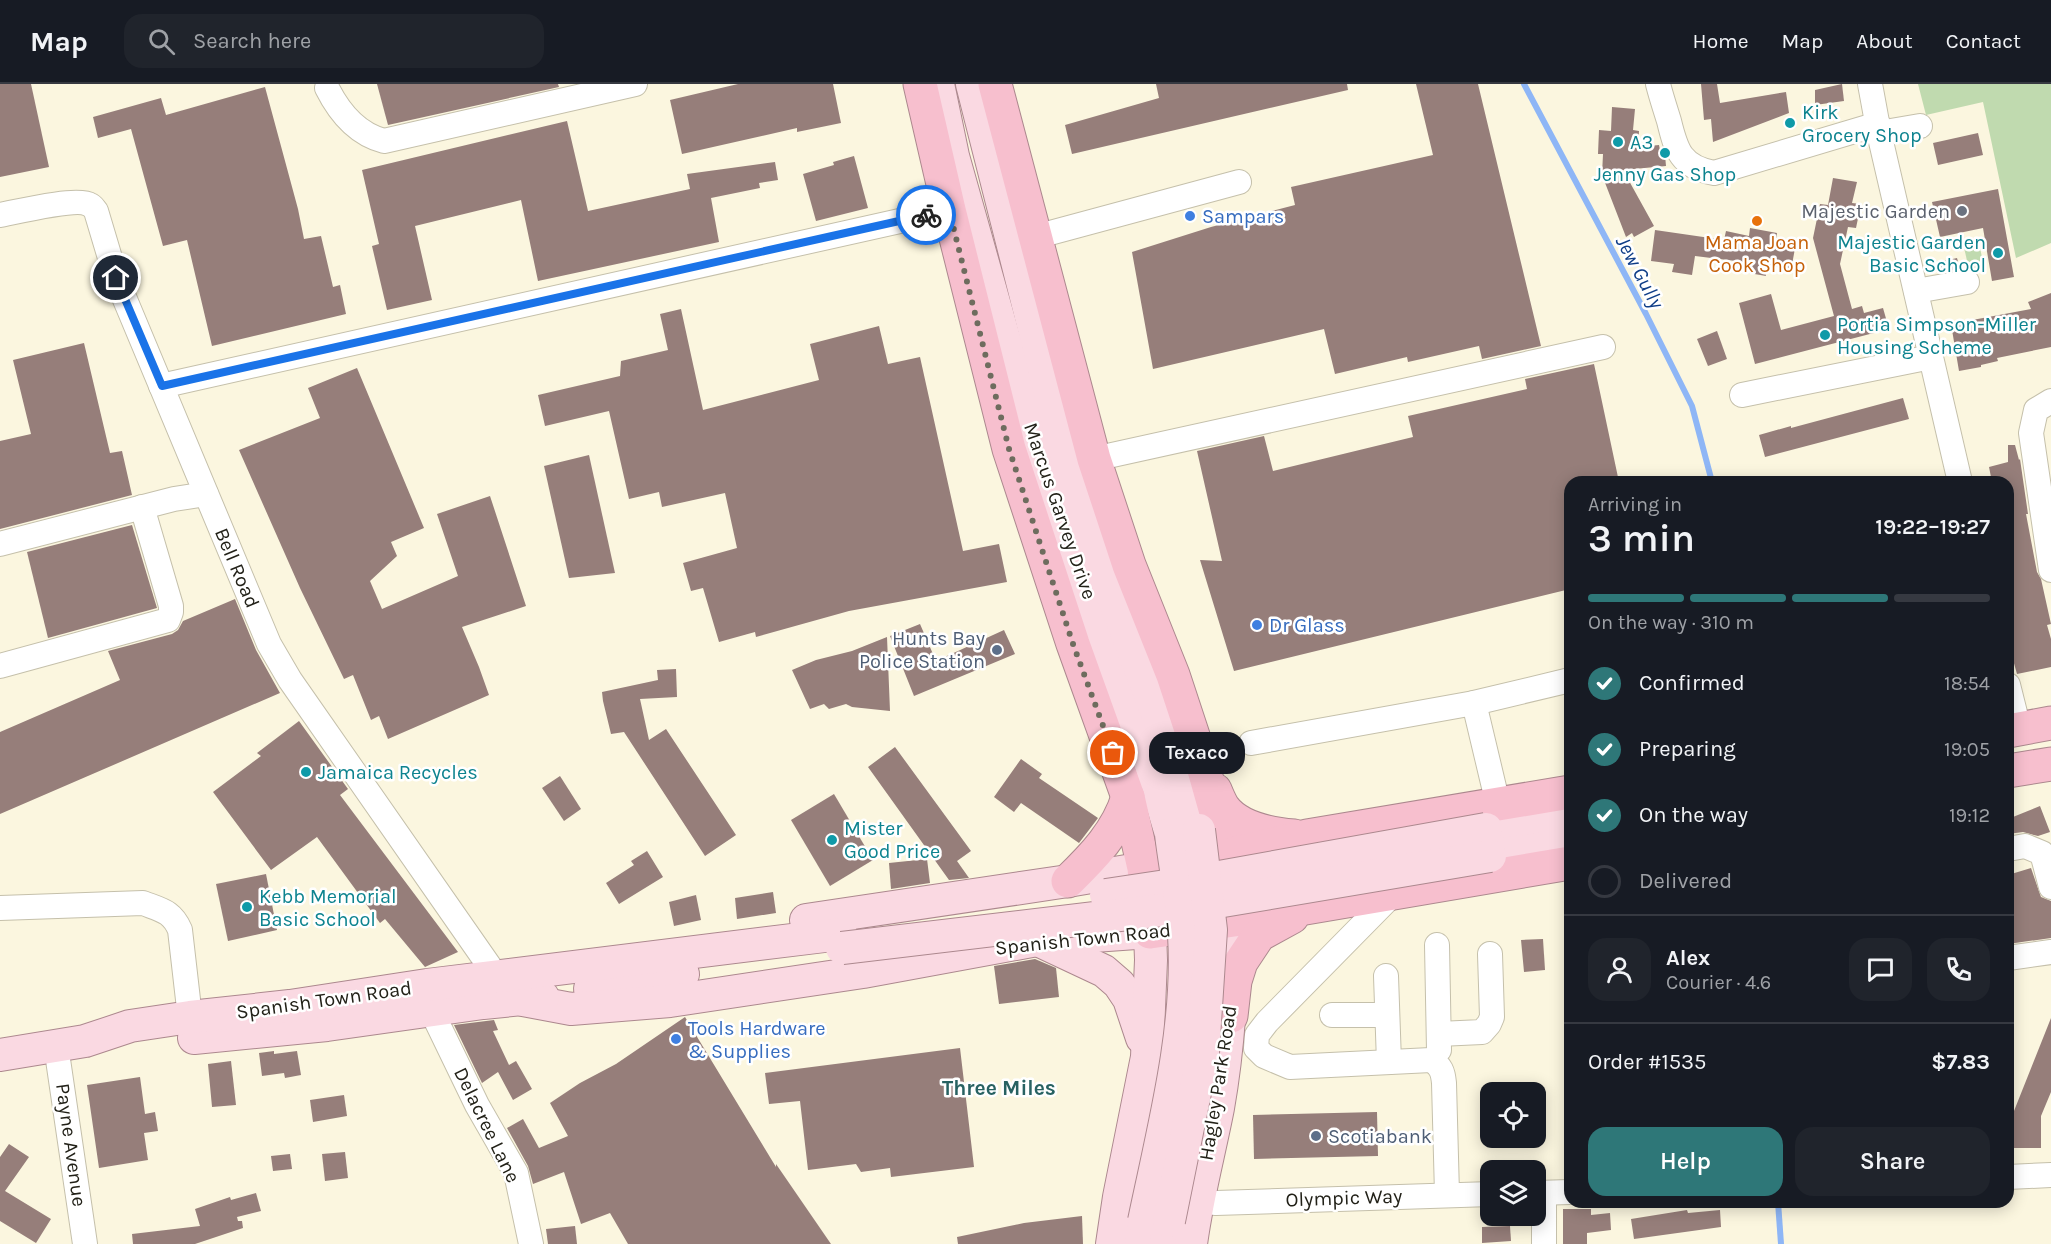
<!DOCTYPE html>
<html lang="en">
<head>
<meta charset="utf-8">
<style>
  :root { --surface:#171b24; --page:#20242c; --text:#f1f3f6; --muted:#9ea1a6; --line:#363941; --accent:#2e7778 }
  body { margin:0; font-family:Karla,sans-serif; background:var(--page); color:var(--text); height:100vh; display:flex; flex-direction:column; font-size:22px; white-space:nowrap }
  * { box-sizing:border-box; margin:0 }
  p { font-size:20px; color:var(--muted) }
  .icon { flex:none; width:33px; height:33px; fill:none; stroke:currentColor; stroke-width:2; stroke-linecap:round; stroke-linejoin:round }
  .map { position:relative; flex:1; overflow:hidden }
  .panel { position:absolute; left:1564px; top:392px; width:450px; height:732px; display:flex; flex-direction:column; background:var(--surface); border-radius:18px; box-shadow:0 3px 15px #0003 }
  .panel>* { flex:none }
  .tools { position:absolute; left:1480px; top:998px; display:grid; gap:12px }
  .tools a { display:grid; place-items:center; width:66px; height:66px; border-radius:12px; background:var(--surface); box-shadow:0 3px 15px #0003; font-size:30px }
  .pin { position:absolute; display:grid; place-items:center; width:51px; height:51px; color:#fff; margin:-26px; border:3px solid #fff; border-radius:50%; box-shadow:0 2px 6px #0007 }
  .courier { position:absolute; display:grid; place-items:center; width:60px; height:60px; margin:-30px; border:4px solid #1a73e8; border-radius:50%; background:#fff; color:#222; box-shadow:0 2px 8px #0007 }
  .bubble { position:absolute; height:42px; border-radius:18px; background:var(--surface); box-shadow:0 3px 15px #0003; font-size:20px; font-weight:600; line-height:42px; text-align:center }
  .overview em { font-style:normal; font-weight:600 }
  .overview div { display:flex; flex-direction:column-reverse }
  .overview { display:flex; align-items:center; justify-content:space-between; height:102px; padding:0 24px }
  h1 { font-size:39px; font-weight:600; line-height:45px }
  .bar { display:grid; grid-template-columns:repeat(4,1fr); gap:9px 6px; align-content:center; height:72px; padding:0 24px }
  .bar i { height:8px; border-radius:4px; background:var(--line) }
  .bar .selected { background:var(--accent) }
  .bar p { grid-column:span 4 }
  .line { display:flex; align-items:center; gap:15px; padding:0 24px; border-top:2px solid var(--line) }
  .line div { flex:1 }
  .round { display:grid; place-items:center; flex:none; width:63px; height:63px; border-radius:18px; background:var(--page) }
  ol { padding:0 24px; list-style:none }
  li { display:flex; align-items:center; gap:18px; height:66px }
  li p { margin-inline-start:auto }
  li .icon { padding:6px; border-radius:50%; background:var(--accent); color:#fff; stroke-width:4 }
  li:last-child { color:var(--muted) }
  li i { width:33px; height:33px; border:3px solid var(--line); border-radius:50% }
  .button { display:flex; gap:12px; margin-top:auto; padding:12px 24px }
  .button a { flex:1; height:69px; border-radius:18px; background:var(--accent); color:#fff; font-size:24px; font-weight:600; line-height:69px; text-align:center }
  .button a+a { background:var(--page); color:var(--text) }
  header { display:flex; align-items:center; gap:36px; box-sizing:border-box; height:84px; padding:0 30px; background:var(--surface); border-bottom:2px solid var(--line) }
  header strong { font-size:28px }
  nav { display:flex; gap:33px; margin-inline-start:auto; font-size:21px }
  .search { width:420px; height:54px; background:var(--page); display:flex; align-items:center; gap:15px; box-sizing:border-box; padding:0 21px; border-radius:18px; color:var(--muted); font-size:22px }
  .map>svg:first-child { display:block }
  .green { fill:#c0daaf }
  .lines { fill:none; stroke-linecap:round; stroke-linejoin:round }
  .stream { stroke:#8eb6f6; stroke-width:6 }
  .building { fill:#967e7a }
  .minor-casing { stroke:#c5c0ab; stroke-width:26 }
  .major-casing { stroke:#ac888e; stroke-width:34 }
  .highway-casing { stroke:#ac888e; stroke-width:35 }
  .minor { stroke:#fff; stroke-width:24 }
  .major { stroke:#fad9e2; stroke-width:32 }
  .highway { stroke:#f7bfce; stroke-width:33 }
  .major-bridge-casing { stroke:#ac888e; stroke-width:34; stroke-linecap:butt }
  .major-bridge { stroke:#fad9e2; stroke-width:32 }
  .done { stroke:#6e6c5e; stroke-width:6; stroke-dasharray:0 10.8 }
  .route { stroke:#1a73e8; stroke-width:8 }
  .culture-dot { fill:#0f9aa8; stroke:#fff; stroke-width:2 }
  .worship-dot { fill:#6b7280; stroke:#fff; stroke-width:2 }
  .shop-dot { fill:#3f7fe0; stroke:#fff; stroke-width:2 }
  .food-dot { fill:#e8710a; stroke:#fff; stroke-width:2 }
  .service-dot { fill:#5c6f8a; stroke:#fff; stroke-width:2 }
  .labels { text-anchor:middle; dominant-baseline:central; stroke-width:5; stroke-linejoin:round; paint-order:stroke }
  .culture-label { font-size:20px; fill:#0d838f; stroke:#fff; text-anchor:start }
  .worship-label { font-size:20px; fill:#5b616d; stroke:#fff; text-anchor:end }
  .shop-label { font-size:20px; fill:#366cbe; stroke:#fff; text-anchor:start }
  .food-label { font-size:20px; fill:#c56008; stroke:#fff }
  .street-label { font-size:20px; fill:#222118; stroke:#fff }
  .service-label { font-size:20px; fill:#4e5e75; stroke:#fff; text-anchor:end }
  .water-label { font-size:21px; font-style:italic; fill:#103e87; stroke:#fff }
  .neighbourhood-label { font-size:21px; font-weight:bold; fill:#286262; stroke:#fff }
</style>
</head>
<body>
<header>
<strong>Map</strong>
<div class="search"><svg class="icon" aria-label="search" viewBox="0 0 24 24"><circle cx="10" cy="10" r="6"/><path d="M15 15l6 6"/></svg>Search here</div>
<nav><a>Home</a><a>Map</a><a>About</a><a>Contact</a></nav>
</header>
<div class="map">
<svg width="2051" height="1160" viewBox="0 0 2051 1160">
  <rect width="100%" height="100%" fill="#fbf6df"/>
  <g class="green">
    <path d="M1918,0H2051V159L2016,174L1983,18L1926,31Z"/>
    <path d="M1978,155L1985,187L1970,190L1963,159Z"/>
  </g>
  <g class="lines">
    <g class="stream">
      <path d="M1524,0L1646,230L1692,322L1712,398"/>
      <path d="M1778,1118L1781,1160"/>
    </g>
  </g>
  <g class="building">
    <path d="M0,0H31L49,83L0,93Z"/>
    <path d="M377,0H558L559,3L388,41Z"/>
    <path d="M738,0H833L841,39L797,48V44L682,70L670,16Z"/>
    <path d="M1156,0H1347L1348,6L1072,70L1065,41L1159,14Z"/>
    <path d="M1416,0H1478L1541,262L1482,275L1479,262L1408,278L1407,273L1335,290L1324,245L1153,285L1132,168L1211,143L1295,121L1291,103L1433,71Z"/>
    <path d="M1701,0H1717L1720,19L1786,8L1789,29L1713,58L1711,35L1704,36Z"/>
    <path d="M1842,0L1844,17L1815,21V6Z"/>
    <path d="M265,3L298,125L304,155L321,152L333,203L340,201L346,230L212,262L187,156L163,162L131,45L98,54L93,33L161,14L166,31Z"/>
    <path d="M1612,23L1635,25L1633,46L1639,47L1638,63L1659,61L1660,66H1663L1665,71L1666,82L1623,86L1654,142L1634,153L1632,149L1626,153L1602,91L1603,70H1598L1599,46L1611,47Z"/>
    <path d="M567,37L588,127L690,105L687,90L775,78L778,96L759,99L760,104L711,114L719,158L538,197L521,116L415,142L432,216L387,226L372,162L379,160L362,86Z"/>
    <path d="M1978,49L1983,71L1938,81L1933,59Z"/>
    <path d="M854,72L868,124L816,137L803,90L834,81L833,78Z"/>
    <path d="M1833,94L1857,98L1852,119L1861,120L1856,144L1848,143L1840,180L1852,225L1862,222L1864,229L1883,224L1889,245L1755,280L1739,219L1771,210L1781,246L1834,232L1813,154L1820,120L1828,121Z"/>
    <path d="M1998,105L2014,193L1992,197L1983,144L1940,153L1932,118Z"/>
    <path d="M1750,144L1777,149L1776,155L1796,159L1791,186L1763,180L1766,192L1743,188L1744,178L1695,172L1692,191L1672,188L1674,180L1651,177L1655,146L1724,156L1726,147L1749,152Z"/>
    <path d="M1957,174L1960,185L1942,188L1940,178Z"/>
    <path d="M2051,209V263L1997,274L1998,277L1981,281V283L1959,287L1951,240L2031,225L2028,218Z"/>
    <path d="M681,225L703,326L819,296L810,260L879,242L888,280L920,273L963,467L999,460L1007,498L849,527L756,553L755,548L719,558L703,504L691,507L683,479L737,464L725,409L662,423L659,408L629,415L609,327L545,342L538,311L620,292L621,277L668,266L660,230Z"/>
    <path d="M1717,247L1727,275L1708,282L1697,255Z"/>
    <path d="M84,259L110,369L122,367L132,411L0,445V357L31,350L13,276Z"/>
    <path d="M1594,280L1619,398H1570V505L1234,587L1200,476L1222,477L1197,367L1264,352L1273,387L1413,353L1408,332L1527,305L1525,295Z"/>
    <path d="M357,284L424,444L391,458L397,472L370,497L382,525L458,492L437,430L490,412L526,522L462,543L479,583L489,611L388,655L379,632L371,636L353,591L344,595L300,504L239,366L320,334L308,304Z"/>
    <path d="M1903,314L1909,335L1765,373L1759,351L1791,342V344Z"/>
    <path d="M2008,361H2015L2019,376L2020,375L2028,430H2026L2037,488L2041,495L2051,540L2047,541L2051,555V583L2017,590L2008,558V556L2014,555L2008,530V398H1992L1989,383L2008,378Z"/>
    <path d="M589,371L615,489L569,494L544,382Z"/>
    <path d="M132,441L157,524L48,554L27,468Z"/>
    <path d="M235,515L256,566L280,609L0,730V648L120,596L108,567L172,550L178,546L183,537Z"/>
    <path d="M920,540L936,577L1004,546L1015,570L914,612L890,552Z"/>
    <path d="M887,553L890,627L852,623L846,620L829,625L824,620L810,625L792,586L816,576L852,567Z"/>
    <path d="M676,585L677,613L640,615L649,656L666,645L736,751L705,772L624,648L611,650L603,617L602,608L658,596L657,586Z"/>
    <path d="M299,637L348,705L340,711L458,868L425,883L385,835L380,839L317,753L271,786L213,708L261,672L257,669Z"/>
    <path d="M895,663L971,767L957,777L969,794L949,796L868,683Z"/>
    <path d="M1021,675L1042,690L1039,694L1098,734L1079,759L1021,719L1014,728L994,713Z"/>
    <path d="M560,692L581,725L564,737L542,704Z"/>
    <path d="M834,710L873,776L830,802L791,736Z"/>
    <path d="M2040,722L2050,748L2038,752L2023,748L2008,750V735Z"/>
    <path d="M647,767L663,793L619,820L606,799L634,781L631,777Z"/>
    <path d="M927,775L930,799L891,805L889,779Z"/>
    <path d="M2031,784L2041,813L2051,817V854L2008,860V845L2011,844L2008,820V791Z"/>
    <path d="M266,790L277,846L228,857L216,800Z"/>
    <path d="M773,808L776,829L737,835L735,814Z"/>
    <path d="M696,811L701,836L674,842L669,818Z"/>
    <path d="M1543,855L1545,886L1524,888L1521,856Z"/>
    <path d="M1035,875L1056,884L1059,913L999,920L994,882Z"/>
    <path d="M685,933L776,1083V1080L831,1160H628L610,1129L581,1140L564,1088L533,1100L528,1082L507,1044L523,1035L539,1064L568,1052L550,1019L580,999L616,980Z"/>
    <path d="M2051,934V1008L2041,1032V1064H2008V1042Z"/>
    <path d="M494,936L498,946L493,947L509,981L516,977L532,1005L513,1016L498,988L482,999L454,941Z"/>
    <path d="M960,964L974,1083L891,1093L890,1084L861,1088L856,1080L808,1086L800,1017L769,1020L765,989Z"/>
    <path d="M274,967V970L297,967L301,991L285,994L284,989L262,992L259,969Z"/>
    <path d="M231,977L236,1021L212,1023L208,980Z"/>
    <path d="M140,993L145,1030L155,1028L158,1047L144,1049L148,1076L99,1084L87,1001Z"/>
    <path d="M344,1011L347,1032L313,1038L310,1016Z"/>
    <path d="M1377,1028L1378,1072L1254,1075L1253,1031Z"/>
    <path d="M9,1060L29,1073L5,1107L51,1135L36,1159L0,1137V1073Z"/>
    <path d="M345,1068L348,1094L325,1097L322,1070Z"/>
    <path d="M290,1070L292,1085L273,1087L271,1072Z"/>
    <path d="M256,1109L261,1127L237,1133L238,1137H242L243,1144L195,1160H133L132,1150L200,1142L195,1125L230,1113L231,1116Z"/>
    <path d="M1563,1125H1591V1131L1610,1129L1611,1146L1587,1149V1160H1563Z"/>
    <path d="M1687,1126L1688,1129L1720,1126L1721,1143L1634,1155L1631,1135Z"/>
    <path d="M1082,1132L1083,1160H958L957,1153L1024,1139Z"/>
    <path d="M575,1142L577,1160H548L546,1145Z"/>
    <path d="M1510,1142L1511,1157L1482,1159V1143Z"/>
  </g>
  <g class="lines">
    <defs>
      <g id="minor">
        <path d="M1658,0C1661,12 1665,24 1669,37C1676,66 1681,83 1714,89L1878,40"/>
        <path d="M1870,0L1879,49L1960,398"/>
        <path d="M327,4C339,28 357,50 384,57L635,0"/>
        <path d="M1879,49L1920,42"/>
        <path d="M0,131C16,128 78,113 90,121C93,122 94,125 96,127L116,194L269,560L290,596L497,893"/>
        <path d="M1035,153L1239,98"/>
        <path d="M1916,207L1967,198"/>
        <path d="M161,302L949,126"/>
        <path d="M1742,311L1931,273"/>
        <path d="M2051,317L2036,326L2031,349L2051,486"/>
        <path d="M1094,375L1603,263"/>
        <path d="M0,460L174,415L206,410"/>
        <path d="M0,582L168,536L171,528V522L142,423"/>
        <path d="M2008,601L2019,645"/>
        <path d="M1474,619L1498,720"/>
        <path d="M1251,659L1474,619L1570,596"/>
        <path d="M2008,765L2025,762L2042,769L2051,803"/>
        <path d="M1394,809L1267,938L1257,951L1256,964L1264,972L1290,983L1431,976C1441,982 1443,988 1444,999L1447,1110"/>
        <path d="M0,824L143,819C161,826 172,827 180,846L190,933"/>
        <path d="M1437,861L1439,966"/>
        <path d="M2008,874L2051,868"/>
        <path d="M1386,892L1389,978"/>
        <path d="M431,926L477,1021L516,1089L531,1160"/>
        <path d="M1332,931H1387"/>
        <path d="M1439,950L1482,948L1489,940L1492,933L1490,870"/>
        <path d="M56,962L85,1160"/>
        <path d="M2008,1093L2051,1091"/>
        <path d="M1536,1109L1570,1108"/>
        <path d="M1197,1117L1216,1119L1491,1110"/>
        <path d="M1544,1160V1109"/>
      </g>
      <g id="major">
        <path d="M938,0L953,72L1004,254L1059,434L1150,679L1171,750"/>
        <path d="M972,0L1059,343L1084,436L1166,653L1199,746"/>
        <path d="M1486,745L1570,730"/>
        <path d="M1490,772L1570,760"/>
        <path d="M806,836L1068,797L1144,784"/>
        <path d="M1038,856L1104,887L1119,900L1129,915L1142,954"/>
        <path d="M590,905L683,890"/>
        <path d="M523,916L571,925L670,917L863,888L1037,856L1150,848L1151,876L1147,973L1119,1113L1112,1160"/>
        <path d="M194,954L327,941L483,919L543,913"/>
        <path d="M0,971L85,957L130,942L190,933L290,922L427,901L841,850"/>
        <path d="M1158,1085L1169,1097L1197,1117"/>
        <path d="M1141,1160L1144,1137"/>
        <path d="M1166,1160L1169,1137"/>
        <path d="M1191,1160C1197,1114 1209,1070 1218,1024C1229,962 1232,899 1234,836"/>
      </g>
      <g id="highway">
        <path d="M920,0L949,126L1009,365L1073,560L1128,713L1144,784L1150,848L1234,836L1570,779"/>
        <path d="M995,0L1094,375L1129,481L1173,591L1203,682L1228,771L1233,820"/>
        <path d="M2008,647L2051,639"/>
        <path d="M2008,687L2051,680"/>
        <path d="M1215,706C1217,711 1220,718 1223,723C1238,744 1271,750 1294,752"/>
        <path d="M1206,775L1228,771L1307,752L1570,708"/>
        <path d="M1068,797C1093,773 1118,747 1128,713"/>
        <path d="M1231,932L1235,897L1241,878L1259,851L1292,833"/>
      </g>
    </defs>
    <use href="#minor" class="minor-casing"/>
    <use href="#major" class="major-casing"/>
    <use href="#highway" class="highway-casing"/>
    <use href="#minor" class="minor"/>
    <use href="#major" class="major"/>
    <use href="#highway" class="highway"/>
    <defs>
      <g id="major-bridge">
        <path d="M1106,811L1186,799L1486,745"/>
        <path d="M842,864L1187,823L1490,772"/>
        <path d="M1144,1137C1163,1046 1190,944 1184,851C1182,817 1175,783 1171,750"/>
        <path d="M1169,1137L1203,969L1211,846L1199,746"/>
      </g>
    </defs>
    <use href="#major-bridge" class="major-bridge-casing"/>
    <use href="#major-bridge" class="major-bridge"/>
  </g>
  <g class="lines">
    <path class="done" d="M926,131L949,126L1009,365L1073,560L1113,669"/>
    <path class="route" d="M116,194L162,302L926,131"/>
  </g>
  <g class="culture-dot">
    <circle cx="1790" cy="39" r="6"/>
    <circle cx="1618" cy="58" r="6"/>
    <circle cx="1665" cy="69" r="6"/>
    <circle cx="1998" cy="169" r="6"/>
    <circle cx="1825" cy="251" r="6"/>
    <circle cx="306" cy="688" r="6"/>
    <circle cx="832" cy="756" r="6"/>
    <circle cx="247" cy="823" r="6"/>
  </g>
  <circle class="worship-dot" cx="1962" cy="127" r="6"/>
  <g class="shop-dot">
    <circle cx="1190" cy="132" r="6"/>
    <circle cx="1257" cy="541" r="6"/>
    <circle cx="676" cy="955" r="6"/>
  </g>
  <circle class="food-dot" cx="1757" cy="137" r="6"/>
  <g class="service-dot">
    <circle cx="997" cy="566" r="6"/>
    <circle cx="1316" cy="1052" r="6"/>
  </g>
  <g class="labels">
    <g class="culture-label">
      <text x="1802" y="28">Kirk<tspan x="1802" dy="23">Grocery Shop</tspan></text>
      <text x="1630" y="58">A3</text>
      <text x="1665" y="90" text-anchor="middle">Jenny Gas Shop</text>
      <text x="1986" y="158" text-anchor="end">Majestic Garden<tspan x="1986" dy="23">Basic School</tspan></text>
      <text x="1837" y="240">Portia Simpson-Miller<tspan x="1837" dy="23">Housing Scheme</tspan></text>
      <text x="318" y="688">Jamaica Recycles</text>
      <text x="844" y="744">Mister<tspan x="844" dy="23">Good Price</tspan></text>
      <text x="259" y="812">Kebb Memorial<tspan x="259" dy="23">Basic School</tspan></text>
    </g>
    <g class="worship-label">
      <text x="1950" y="127">Majestic Garden</text>
    </g>
    <g class="shop-label">
      <text x="1202" y="132">Sampars</text>
      <text x="1269" y="541">Dr Glass</text>
      <text x="688" y="944">Tools Hardware<tspan x="688" dy="23">&amp; Supplies</tspan></text>
    </g>
    <g class="food-label">
      <text x="1757" y="158">Mama Joan<tspan x="1757" dy="23">Cook Shop</tspan></text>
    </g>
    <g class="street-label">
      <text transform="translate(1060 427) rotate(71)">Marcus Garvey Drive</text>
      <text transform="translate(237 484) rotate(67)">Bell Road</text>
      <text transform="translate(1083 855) rotate(-6)">Spanish Town Road</text>
      <text transform="translate(324 916) rotate(-8)">Spanish Town Road</text>
      <text transform="translate(1218 999) rotate(-81)">Hagley Park Road</text>
      <text transform="translate(487 1041) rotate(64)">Delacree Lane</text>
      <text transform="translate(71 1061) rotate(82)">Payne Avenue</text>
      <text transform="translate(1344 1114) rotate(-2)">Olympic Way</text>
    </g>
    <g class="service-label">
      <text x="985" y="554">Hunts Bay<tspan x="985" dy="23">Police Station</tspan></text>
      <text x="1328" y="1052" text-anchor="start">Scotiabank</text>
    </g>
    <g class="water-label">
      <text transform="translate(1640 188) rotate(62)">Jew Gully</text>
    </g>
    <g class="neighbourhood-label">
      <text x="999" y="1004">Three Miles</text>
    </g>
  </g>
</svg>
<div class="tools">
<a><svg class="icon" aria-label="locate" viewBox="0 0 24 24"><circle cx="12" cy="12" r="6"/><path d="M12 2v4M12 18v4M2 12h4M18 12h4"/></svg></a>
<a><svg class="icon" aria-label="layers" viewBox="0 0 24 24"><path d="M12 4l9 5-9 5-9-5zM3 14l9 5 9-5"/></svg></a>
</div>
<div class="pin" style="left:1113px;top:669px;background:#ea580c"><svg class="icon" aria-label="bag" viewBox="0 0 24 24"><path d="M5 8h14l-1 12H6zM9 8a3 3 0 0 1 6 0"/></svg></div>
<div class="pin" style="left:116px;top:194px;background:#1f2937"><svg class="icon" aria-label="home" viewBox="0 0 24 24"><path d="M3 11l9-7 9 7M6 9v11h12V9"/></svg></div>
<div class="courier" style="left:926px;top:131px"><svg class="icon" aria-label="bike" viewBox="0 0 24 24"><circle cx="6" cy="16" r="4"/><circle cx="18" cy="16" r="4"/><path d="M6 16l4-8h5l3 8M10 8l3 8H6M13 5h3"/></svg></div>
<div class="bubble" style="left:1149px;top:648px;width:96px">Texaco</div>
<section class="panel">
<div class="overview"><div><h1>3 min</h1><p>Arriving in</p></div><em>19:22–19:27</em></div>
<div class="bar"><i class="selected"></i><i class="selected"></i><i class="selected"></i><i></i><p>On the way · 310 m</p></div>
<ol>
<li><svg class="icon" aria-label="check" viewBox="0 0 24 24"><path d="M5 12l5 5 9-10"/></svg>Confirmed<p>18:54</p></li>
<li><svg class="icon" aria-label="check" viewBox="0 0 24 24"><path d="M5 12l5 5 9-10"/></svg>Preparing<p>19:05</p></li>
<li><svg class="icon" aria-label="check" viewBox="0 0 24 24"><path d="M5 12l5 5 9-10"/></svg>On the way<p>19:12</p></li>
<li><i></i>Delivered</li>
</ol>
<div class="line" style="height:108px"><a class="round"><svg class="icon" aria-label="person" viewBox="0 0 24 24"><circle cx="12" cy="8" r="4"/><path d="M4 21q1-7 8-7t8 7"/></svg></a><div><b>Alex</b><p>Courier · 4.6</p></div><a class="round"><svg class="icon" aria-label="chat" viewBox="0 0 24 24"><path d="M4 5h16v11H9l-5 4z"/></svg></a><a class="round"><svg class="icon" aria-label="phone" viewBox="0 0 24 24"><path d="M5 4h4l2 5-3 2q2 4 5 5l2-3 5 2v4C11 20 4 13 5 4z"/></svg></a></div>
<div class="line" style="height:78px"><div>Order #1535</div><b>$7.83</b></div>
<div class="button"><a>Help</a><a>Share</a></div>
</section>
</div>
</body>
</html>
